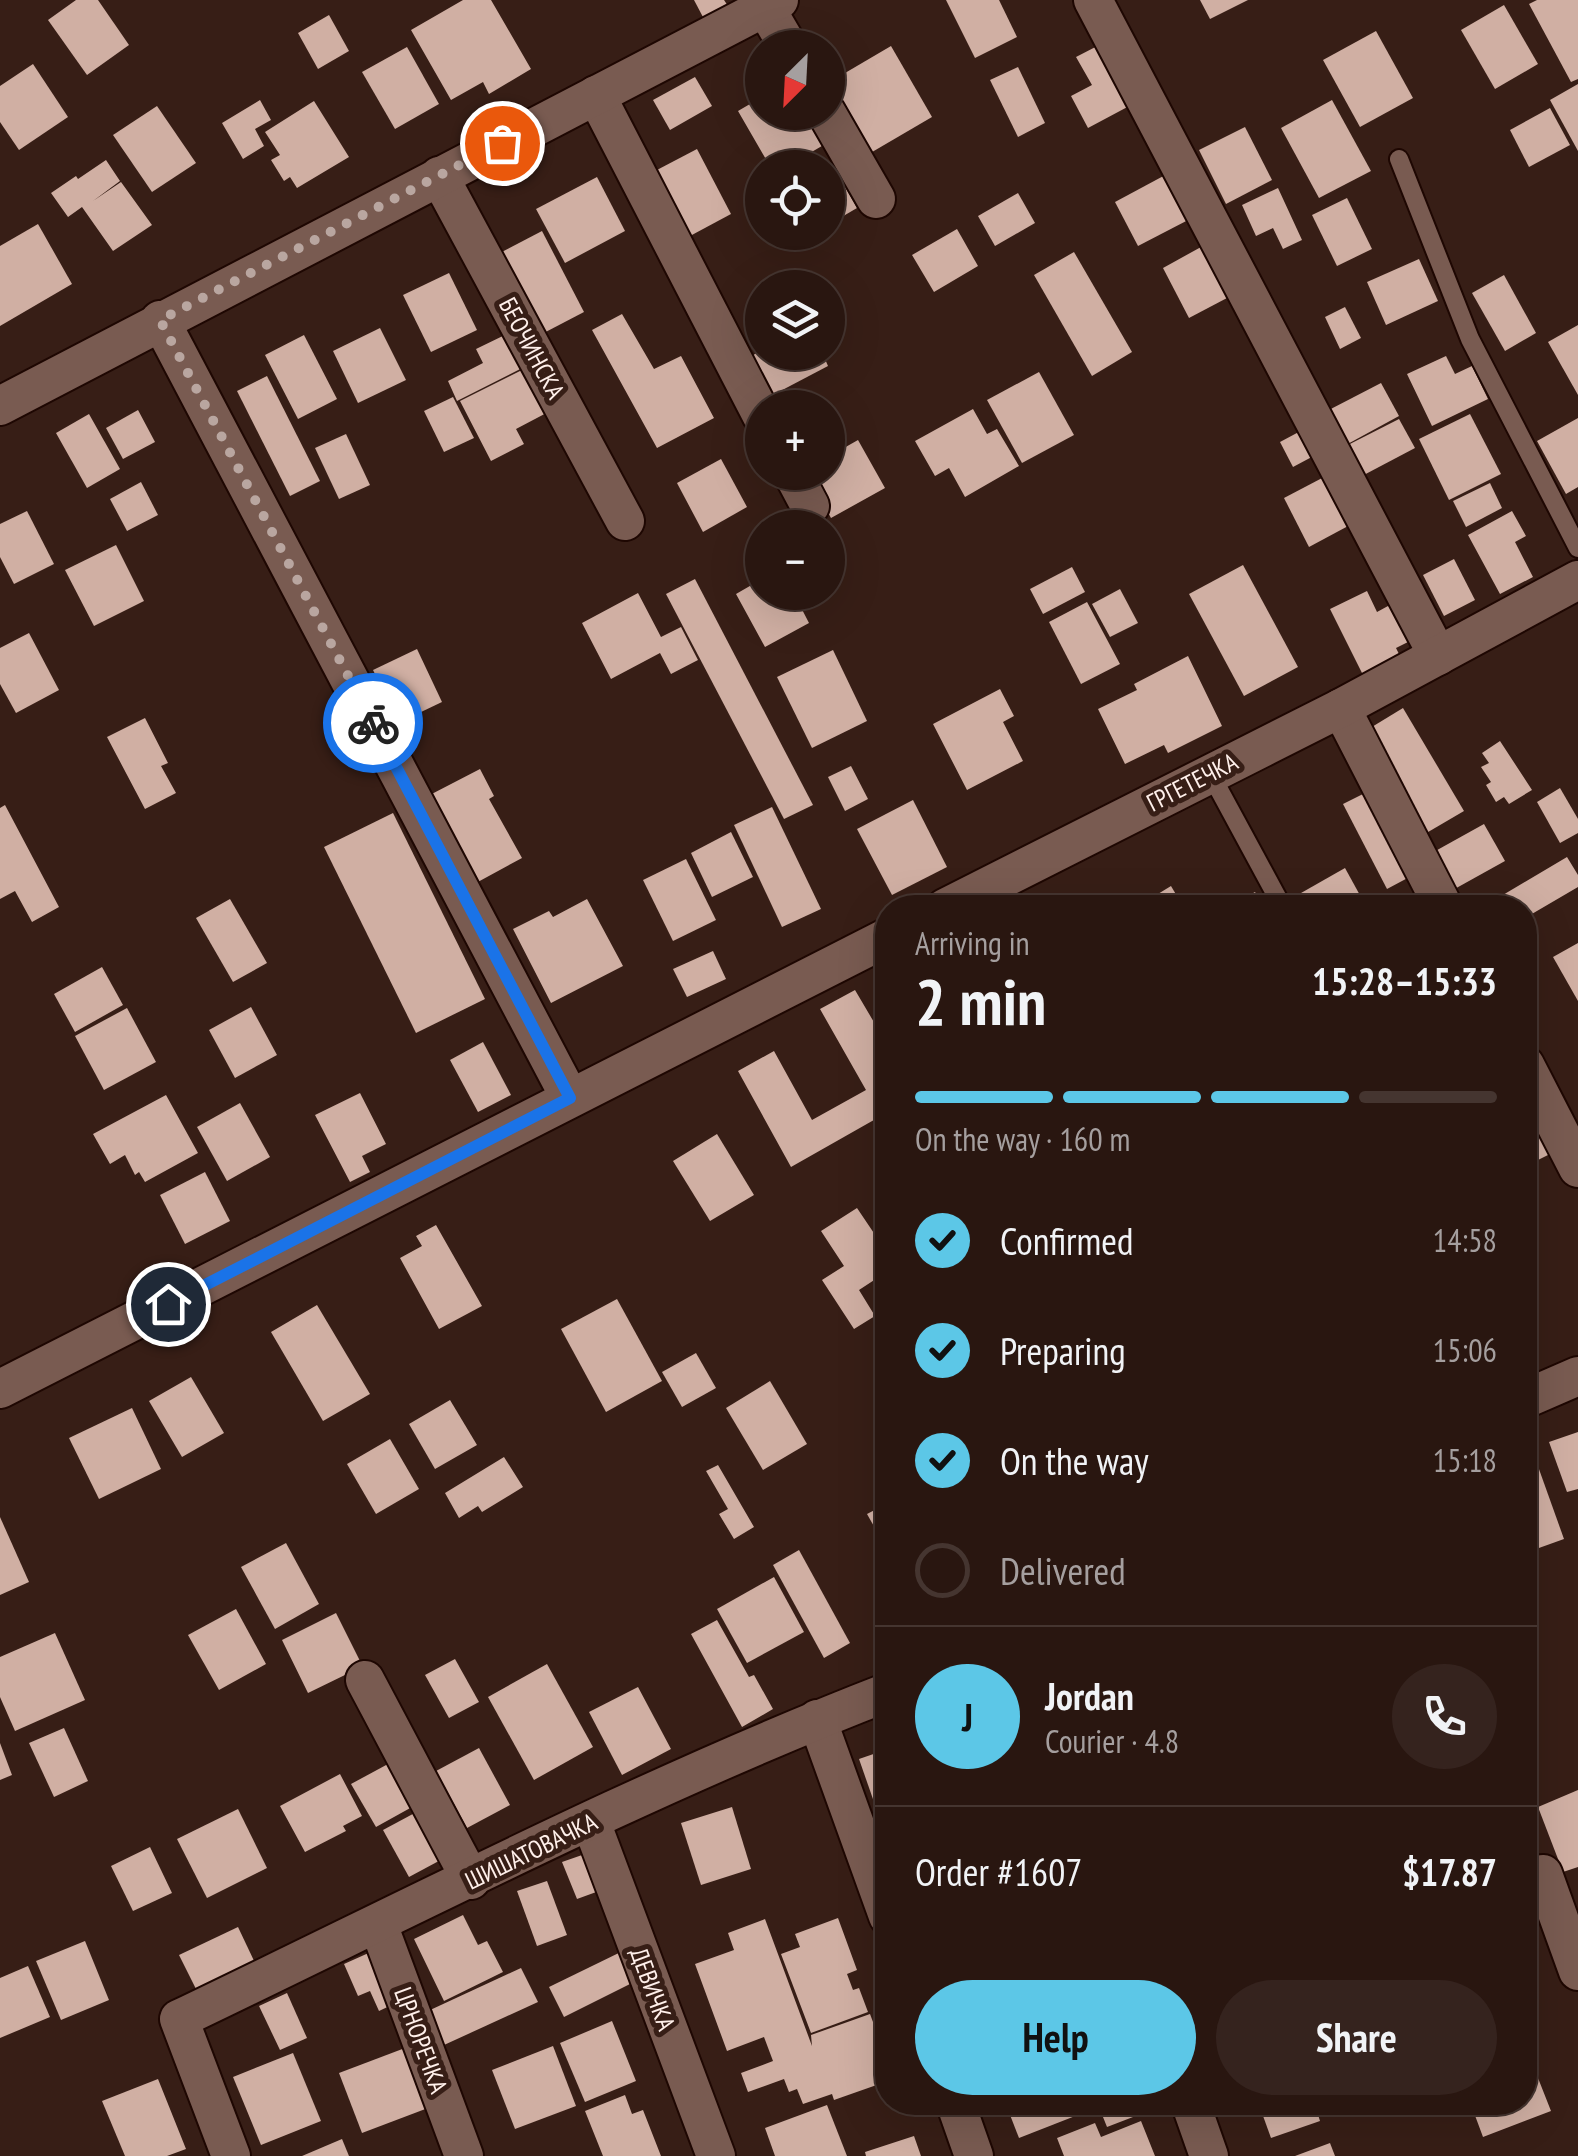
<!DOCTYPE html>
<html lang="en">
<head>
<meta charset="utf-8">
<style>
  :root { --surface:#291610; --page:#35231e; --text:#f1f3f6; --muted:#a59f9f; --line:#453530; --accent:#5cc7e7 }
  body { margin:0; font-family:"PT Sans Narrow",sans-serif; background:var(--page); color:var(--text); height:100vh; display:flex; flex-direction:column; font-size:38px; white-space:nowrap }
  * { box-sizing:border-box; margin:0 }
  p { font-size:32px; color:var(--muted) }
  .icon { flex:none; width:55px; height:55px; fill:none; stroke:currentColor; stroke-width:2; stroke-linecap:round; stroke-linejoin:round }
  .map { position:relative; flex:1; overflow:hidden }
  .drawer { position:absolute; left:875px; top:895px; width:662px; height:1220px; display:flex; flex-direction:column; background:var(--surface); border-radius:40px; box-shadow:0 10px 40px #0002,0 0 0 2px var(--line) }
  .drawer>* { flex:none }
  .needle { width:65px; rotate:204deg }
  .tools { position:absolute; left:745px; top:30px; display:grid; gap:20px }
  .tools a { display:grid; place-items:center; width:100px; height:100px; border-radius:50%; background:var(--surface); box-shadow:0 10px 40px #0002,0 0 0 2px var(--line); font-size:50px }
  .pin { position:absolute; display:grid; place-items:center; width:85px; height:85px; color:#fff; margin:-42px; border:5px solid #fff; border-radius:50%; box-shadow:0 2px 10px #0007 }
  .courier { position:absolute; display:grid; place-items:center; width:100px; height:100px; margin:-50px; border:8px solid #1a73e8; border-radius:50%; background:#fff; color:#222; box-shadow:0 2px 12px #0007 }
  .summary em { font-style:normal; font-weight:700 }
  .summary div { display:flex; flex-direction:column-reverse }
  .summary { display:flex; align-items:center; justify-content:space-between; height:170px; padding:0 40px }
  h1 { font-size:65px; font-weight:700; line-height:75px }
  .bar { display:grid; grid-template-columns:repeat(4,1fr); gap:15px 10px; align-content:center; height:120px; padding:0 40px }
  .bar i { height:12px; border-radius:8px; background:var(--line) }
  .bar .active { background:var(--accent) }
  .bar p { grid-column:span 4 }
  .line { display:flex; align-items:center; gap:25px; padding:0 40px; border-top:2px solid var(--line) }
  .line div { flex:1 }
  .round { display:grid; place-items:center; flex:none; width:105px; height:105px; border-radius:52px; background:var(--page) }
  ol { padding:0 40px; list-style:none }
  li { display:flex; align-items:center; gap:30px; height:110px }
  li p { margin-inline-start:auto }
  li .icon { padding:10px; border-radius:50%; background:var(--accent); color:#111; stroke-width:4 }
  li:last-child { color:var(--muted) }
  li i { width:55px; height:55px; border:5px solid var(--line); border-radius:50% }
  .action { display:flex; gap:20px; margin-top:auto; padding:20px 40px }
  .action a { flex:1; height:115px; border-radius:60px; background:var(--accent); color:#111; font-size:40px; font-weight:700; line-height:115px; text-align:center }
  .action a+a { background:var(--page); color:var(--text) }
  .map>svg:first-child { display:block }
  .building { fill:#d0afa3 }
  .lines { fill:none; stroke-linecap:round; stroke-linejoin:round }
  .service-casing { stroke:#1e0702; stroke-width:22 }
  .minor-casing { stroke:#1e0702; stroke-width:42 }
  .service { stroke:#795b51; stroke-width:18 }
  .minor { stroke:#795b51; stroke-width:38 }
  .done { stroke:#b9a6a0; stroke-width:10; stroke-dasharray:0 18 }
  .route { stroke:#1a73e8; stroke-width:12 }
  .labels { text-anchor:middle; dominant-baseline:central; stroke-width:10; stroke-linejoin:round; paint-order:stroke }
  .street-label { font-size:25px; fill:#fff0eb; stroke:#371e16 }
</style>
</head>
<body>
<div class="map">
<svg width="1578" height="2156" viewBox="0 0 1578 2156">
  <rect width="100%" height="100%" fill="#371e16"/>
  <g class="building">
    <path d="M76,0H98L129,45L87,75L48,20Z"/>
    <path d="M463,0H491L531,69L489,94L483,82L451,100L411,30Z"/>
    <path d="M694,0H724L728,6L704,19Z"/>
    <path d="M946,0H999L1017,37L975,58Z"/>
    <path d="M1200,0H1248L1210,19Z"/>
    <path d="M1537,0H1578V79L1571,82L1529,4Z"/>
    <path d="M1504,5L1538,64L1495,89L1461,30Z"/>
    <path d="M329,15L349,51L318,69L298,33Z"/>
    <path d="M1376,31L1413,98L1360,127L1323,60Z"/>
    <path d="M1107,41L1133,104L1088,128L1071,96L1092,85L1076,57Z"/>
    <path d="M891,46L932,117L867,155L828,83Z"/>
    <path d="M407,47L439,104L395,129L362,72Z"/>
    <path d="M33,64L68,117L19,150L0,122V86Z"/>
    <path d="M1018,67L1045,123L1018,137L990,80Z"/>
    <path d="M695,77L712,106L670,130L653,100Z"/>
    <path d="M1578,84V151L1550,100Z"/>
    <path d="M762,97V112H818L834,139L784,168H771L738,111Z"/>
    <path d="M260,100L271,120L255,129L264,146L243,159L222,123Z"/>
    <path d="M1332,100L1371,171L1319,198L1281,128Z"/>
    <path d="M314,101L349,157L297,188L290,177L284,181L271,160L280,155L265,132Z"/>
    <path d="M157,106L196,163L152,192L113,135Z"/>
    <path d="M1550,108L1570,145L1529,167L1510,130Z"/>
    <path d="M1245,127L1272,180L1226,204L1199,150Z"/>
    <path d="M697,149L731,214L690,236L655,171Z"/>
    <path d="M106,160L120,181L93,201L121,182L152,225L113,251L82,207L68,217L51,193L76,176L78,179Z"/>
    <path d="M835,169L857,208L828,225V172Z"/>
    <path d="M1169,173L1192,218L1138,246L1115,202Z"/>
    <path d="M597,177L625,231L565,263L536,209Z"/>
    <path d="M1278,188L1302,240L1283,249L1273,228L1256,236L1242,205Z"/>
    <path d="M1018,193L1035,223L995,246L978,216Z"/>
    <path d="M1347,198L1372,249L1337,266L1312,215Z"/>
    <path d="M38,224L72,284L0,326V246Z"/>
    <path d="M957,229L978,266L934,292L912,255Z"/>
    <path d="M542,231L584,312L538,336L496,255Z"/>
    <path d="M1201,247L1227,298L1189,318L1163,268Z"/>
    <path d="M1074,252L1132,352L1092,376L1034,275Z"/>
    <path d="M1419,259L1438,301L1386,325L1367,282Z"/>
    <path d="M449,273L477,330L431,352L403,295Z"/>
    <path d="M1504,275L1536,333L1505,351L1472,293Z"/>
    <path d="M1345,307L1361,338L1340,349L1325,317Z"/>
    <path d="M622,314L654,369L681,356L714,418L657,448L592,330Z"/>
    <path d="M1578,325V395L1548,342Z"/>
    <path d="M380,328L406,380L358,403L333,351Z"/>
    <path d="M513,331L530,364L457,401L448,381L483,363L476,349Z"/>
    <path d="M304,335L337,399L298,419L265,355Z"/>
    <path d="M762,350L822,352L828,366L769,397L748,358Z"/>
    <path d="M1446,356L1455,374L1472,366L1488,399L1432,426L1407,374Z"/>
    <path d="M532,365L554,409L516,429L524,444L491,461L460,401Z"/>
    <path d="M1039,372L1074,435L1022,463L987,400Z"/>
    <path d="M267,376L320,481L290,496L237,391Z"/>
    <path d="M1381,383L1399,416L1344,446L1325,412Z"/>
    <path d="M453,397L474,438L444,452L424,411Z"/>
    <path d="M973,409L987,434L997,429L1019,466L965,497L949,468L935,476L915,441Z"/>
    <path d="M138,410L155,442L123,459L106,428Z"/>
    <path d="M89,414L120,469L87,488L56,433Z"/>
    <path d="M1470,414L1501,474L1449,500L1419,439Z"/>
    <path d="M1578,418V487L1566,494L1537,441Z"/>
    <path d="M1399,419L1415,448L1360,477L1344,447Z"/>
    <path d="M1310,426L1323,451L1293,467L1280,442Z"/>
    <path d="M346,434L370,485L339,499L315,448Z"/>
    <path d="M858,440L885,488L831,518L806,472H828V457Z"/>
    <path d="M721,459L747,507L703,532L677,483Z"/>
    <path d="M1324,477L1350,525L1309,547L1284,498Z"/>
    <path d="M141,482L158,515L127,531L110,499Z"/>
    <path d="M1490,483L1502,508L1466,527L1453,501Z"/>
    <path d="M27,511L54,564L14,584L0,557V524Z"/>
    <path d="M1512,511L1526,536L1515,542L1533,577L1500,594L1468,535Z"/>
    <path d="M116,545L144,601L94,626L65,570Z"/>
    <path d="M1454,559L1475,600L1444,616L1423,575Z"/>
    <path d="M1243,565L1298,667L1244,696L1189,594Z"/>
    <path d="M1072,567L1085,592L1043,614L1030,589Z"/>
    <path d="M695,579L813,805L784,819L666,594Z"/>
    <path d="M762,579V592H793L809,623L765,647L736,594Z"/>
    <path d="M1120,589L1138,623L1110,637L1092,604Z"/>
    <path d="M1367,591L1377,612L1399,600L1418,637L1396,648L1401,658L1364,677L1330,609Z"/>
    <path d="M638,593L661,637L681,627L698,660L671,674L660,653L611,679L582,623Z"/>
    <path d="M1087,602L1120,664L1081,684L1049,622Z"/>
    <path d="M29,633L59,690L16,713L0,684V648Z"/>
    <path d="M417,649L442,702L398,723L373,670Z"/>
    <path d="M833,650L867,721L812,748L777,677Z"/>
    <path d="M1188,656L1222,726L1168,753L1164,745L1125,764L1098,709L1137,690L1134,684Z"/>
    <path d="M1000,689L1014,716L1003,722L1023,761L967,790L933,724Z"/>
    <path d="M1403,708L1464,811L1423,835L1362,733Z"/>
    <path d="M145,718L168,763L161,766L176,793L145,809L107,737Z"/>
    <path d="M1500,741L1532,790L1509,804L1504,797L1496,802L1486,785L1491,782L1481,767L1489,763L1482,753Z"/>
    <path d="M851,766L868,799L845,811L828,777Z"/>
    <path d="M480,769L494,796L489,799L522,858L476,883L424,798Z"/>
    <path d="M1560,788L1578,819V833L1560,843L1537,802Z"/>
    <path d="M1373,789L1417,873L1387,889L1343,804Z"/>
    <path d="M913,800L947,867L892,895L857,829Z"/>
    <path d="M5,805L59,907L32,922L15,891L0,899V808Z"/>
    <path d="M772,807L821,909L782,927L734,825Z"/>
    <path d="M393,813L485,999L416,1033L324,847Z"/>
    <path d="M1484,824L1505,861L1451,891L1430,854Z"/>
    <path d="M731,832L753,877L712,897L691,853Z"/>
    <path d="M1567,857L1578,875V887L1525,918V908H1481Z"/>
    <path d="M686,859L716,920L673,941L643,880Z"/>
    <path d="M1345,868L1367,908H1300L1294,897Z"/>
    <path d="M1171,886L1184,908H1135Z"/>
    <path d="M1255,892L1264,908H1227Z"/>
    <path d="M230,899L267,963L233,982L196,918Z"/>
    <path d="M587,899L623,966L551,1003L513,929L549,911L553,917Z"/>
    <path d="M1578,943V1001L1553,957Z"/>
    <path d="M713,951L726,979L687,997L673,969Z"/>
    <path d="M102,967L123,1005L75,1032L54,994Z"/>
    <path d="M855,990L888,1046V1112L791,1167L738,1071L774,1051L812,1120L866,1090L820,1009Z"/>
    <path d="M251,1007L277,1055L235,1078L209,1030Z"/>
    <path d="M127,1008L156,1062L104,1090L75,1036Z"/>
    <path d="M483,1042L511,1095L478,1112L450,1060Z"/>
    <path d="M360,1093L386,1144L362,1156L370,1172L350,1182L315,1115Z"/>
    <path d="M166,1095L198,1153L145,1182L139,1172L135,1175L125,1155L110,1164L93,1134Z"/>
    <path d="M1525,1096L1562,1148L1534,1162L1525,1144Z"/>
    <path d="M240,1103L270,1157L227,1181L197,1127Z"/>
    <path d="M717,1134L754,1195L710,1221L673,1161Z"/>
    <path d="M205,1172L230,1221L185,1244L160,1195Z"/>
    <path d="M857,1208L888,1254V1271L859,1290L875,1316L854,1329L822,1280L844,1266L821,1231Z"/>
    <path d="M436,1225L482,1306L439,1329L400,1258L422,1246L416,1236Z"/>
    <path d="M617,1299L662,1381L606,1412L561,1329Z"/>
    <path d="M317,1305L370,1394L323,1421L271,1332Z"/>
    <path d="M696,1353L716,1388L682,1407L662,1372Z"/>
    <path d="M191,1377L224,1433L182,1457L149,1401Z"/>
    <path d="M770,1381L807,1444L763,1470L726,1408Z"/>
    <path d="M450,1400L477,1445L435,1469L409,1424Z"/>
    <path d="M132,1408L161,1469L99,1499L69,1438Z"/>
    <path d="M1578,1432V1489L1567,1492L1549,1442Z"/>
    <path d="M390,1439L419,1489L376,1514L347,1464Z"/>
    <path d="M504,1457L523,1487L482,1512L478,1506L459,1518L445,1493Z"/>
    <path d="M1535,1458L1564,1539L1525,1553V1462Z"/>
    <path d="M718,1465L754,1527L734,1539L719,1514L728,1509L706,1471Z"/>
    <path d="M888,1503V1551L867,1514Z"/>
    <path d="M0,1517L29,1582L0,1595Z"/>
    <path d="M286,1543L319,1604L275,1629L241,1567Z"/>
    <path d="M799,1550L850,1643L824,1658L773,1565Z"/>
    <path d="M774,1577L804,1632L747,1663L717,1609Z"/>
    <path d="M236,1609L266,1664L219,1690L188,1635Z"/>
    <path d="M336,1613L365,1671L349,1679L347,1674L308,1693L282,1640Z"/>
    <path d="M717,1620L749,1677L754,1675L773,1709L742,1727L691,1634Z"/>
    <path d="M55,1633L85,1700L15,1731L0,1697V1657Z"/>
    <path d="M455,1659L479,1702L449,1718L425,1675Z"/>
    <path d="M547,1664L593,1747L534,1780L488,1697Z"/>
    <path d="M638,1687L671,1749L622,1775L589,1712Z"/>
    <path d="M64,1728L88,1781L54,1797L29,1743Z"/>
    <path d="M0,1743L12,1775L0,1780Z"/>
    <path d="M479,1748L510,1805L467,1828L436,1771Z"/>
    <path d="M888,1749V1797L874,1802L859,1759Z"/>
    <path d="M388,1764L412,1807L376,1827L351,1784Z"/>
    <path d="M340,1774L362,1816L343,1826L346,1831L305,1852L280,1806Z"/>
    <path d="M1578,1790V1867L1563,1872L1538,1807Z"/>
    <path d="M732,1807L751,1869L701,1885L681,1823Z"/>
    <path d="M424,1808L450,1855L409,1877L383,1830Z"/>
    <path d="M238,1809L267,1868L207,1898L177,1839Z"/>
    <path d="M150,1847L172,1893L133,1911L111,1866Z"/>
    <path d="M585,1854L599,1891L577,1899L562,1862Z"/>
    <path d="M547,1881L567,1935L537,1946L517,1891Z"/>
    <path d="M463,1915L478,1945L487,1941L503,1972L444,2001L414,1939Z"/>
    <path d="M838,1918L857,1970L847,1974L853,1990L859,1988L868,2012L811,2033L781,1954L800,1947L795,1934Z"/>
    <path d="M765,1919L812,2046L811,2035L870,2014L888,2062V2081L834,2100L832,2094L803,2104L797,2089L789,2092L784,2079L748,2092L741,2073L773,2061L764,2037L727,2051L695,1964L734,1950L728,1933Z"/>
    <path d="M238,1927L256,1965L198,1993L179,1955Z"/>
    <path d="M85,1941L109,2000L61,2020L36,1961Z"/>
    <path d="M629,1948L644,1977L564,2017L549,1987Z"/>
    <path d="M373,1951L396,2003L379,2011L370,1991L358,1996L344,1964Z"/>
    <path d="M28,1966L50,2017L0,2038V1978Z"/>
    <path d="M521,1968L538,2002L444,2045L428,2011Z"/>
    <path d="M287,1993L307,2038L280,2050L259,2006Z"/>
    <path d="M612,2021L636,2081L585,2102L560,2043Z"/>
    <path d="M1525,2045L1551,2111L1483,2137L1470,2102H1525Z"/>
    <path d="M553,2046L576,2106L515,2129L492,2070Z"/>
    <path d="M405,2048L428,2108L362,2133L339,2073Z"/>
    <path d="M293,2053L321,2121L261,2145L233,2077Z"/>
    <path d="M158,2079L186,2149L167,2156H125L102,2101Z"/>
    <path d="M625,2095L632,2114L643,2110L661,2156H603L585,2111Z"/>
    <path d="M1005,2102H1085L1088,2111L1019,2138Z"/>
    <path d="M1097,2102H1158L1159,2107L1107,2127Z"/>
    <path d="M1258,2102H1314L1320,2121L1271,2138Z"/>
    <path d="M827,2105L847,2156H775L765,2128Z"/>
    <path d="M1141,2121L1155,2156H1064L1057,2138L1095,2123L1101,2137Z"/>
    <path d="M914,2136L921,2156H866L865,2152Z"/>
    <path d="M342,2139L349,2156H302Z"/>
    <path d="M1330,2143L1335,2156H1295Z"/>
  </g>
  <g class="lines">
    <defs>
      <g id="service">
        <path d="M1399,159L1470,339L1578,548"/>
        <path d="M1210,773L1283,908"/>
      </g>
      <g id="minor">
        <path d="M1093,0L1438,656"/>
        <path d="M765,7L789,48"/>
        <path d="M596,95L762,416"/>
        <path d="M826,112L876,199"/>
        <path d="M439,176L625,521"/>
        <path d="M160,320L570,1098"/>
        <path d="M0,406L779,0"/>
        <path d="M792,472L810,506"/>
        <path d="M1341,708L1444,908"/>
        <path d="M945,908L1341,708L1578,580"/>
        <path d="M1525,1065L1578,1168"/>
        <path d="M0,1389L888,937"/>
        <path d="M1525,1399L1578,1376"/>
        <path d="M365,1680L471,1880"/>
        <path d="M817,1719L888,1916"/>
        <path d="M591,1822L716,2156"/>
        <path d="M1543,1874L1578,1971"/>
        <path d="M378,1924L464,2156"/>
        <path d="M955,2102L974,2156"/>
        <path d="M1190,2102L1209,2156"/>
        <path d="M231,2156L179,2019C413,1907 645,1786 888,1692"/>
      </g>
    </defs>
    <use href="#service" class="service-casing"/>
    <use href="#minor" class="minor-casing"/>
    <use href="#service" class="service"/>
    <use href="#minor" class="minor"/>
  </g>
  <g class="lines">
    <path class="done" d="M373,723L160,320L502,143"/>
    <path class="route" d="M168,1304L570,1098L373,723"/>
  </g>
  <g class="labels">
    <g class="street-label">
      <text transform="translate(532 348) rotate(62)">БЕОЧИНСКА</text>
      <text transform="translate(1192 782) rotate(-27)">ГРГЕТЕЧКА</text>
      <text transform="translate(531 1851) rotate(-26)">ШИШАТОВАЧКА</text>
      <text transform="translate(653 1989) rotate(70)">ДЕВИЧКА</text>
      <text transform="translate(421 2040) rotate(70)">ЦРНОРЕЧКА</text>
    </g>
  </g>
</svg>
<div class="tools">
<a><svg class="needle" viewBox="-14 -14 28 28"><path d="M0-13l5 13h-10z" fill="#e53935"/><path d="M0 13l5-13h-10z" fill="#a59f9f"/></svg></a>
<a><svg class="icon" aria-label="locate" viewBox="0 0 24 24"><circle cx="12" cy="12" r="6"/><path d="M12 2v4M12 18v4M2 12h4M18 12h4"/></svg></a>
<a><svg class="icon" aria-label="layers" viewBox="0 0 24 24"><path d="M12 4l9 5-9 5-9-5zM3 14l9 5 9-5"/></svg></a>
<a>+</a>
<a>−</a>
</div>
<div class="pin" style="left:502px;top:143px;background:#ea580c"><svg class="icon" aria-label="bag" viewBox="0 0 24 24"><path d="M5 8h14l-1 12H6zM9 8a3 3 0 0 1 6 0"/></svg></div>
<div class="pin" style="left:168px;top:1304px;background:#1f2937"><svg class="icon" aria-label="home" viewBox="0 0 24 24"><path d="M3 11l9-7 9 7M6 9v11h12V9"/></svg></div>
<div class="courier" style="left:373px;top:723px"><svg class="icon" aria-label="bike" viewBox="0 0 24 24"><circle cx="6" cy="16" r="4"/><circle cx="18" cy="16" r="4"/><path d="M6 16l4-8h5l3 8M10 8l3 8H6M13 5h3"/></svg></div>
<section class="drawer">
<div class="summary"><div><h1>2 min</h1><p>Arriving in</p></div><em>15:28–15:33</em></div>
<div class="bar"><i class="active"></i><i class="active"></i><i class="active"></i><i></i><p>On the way · 160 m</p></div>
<ol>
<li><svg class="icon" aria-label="check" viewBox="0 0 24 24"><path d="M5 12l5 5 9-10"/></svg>Confirmed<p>14:58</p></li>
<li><svg class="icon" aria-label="check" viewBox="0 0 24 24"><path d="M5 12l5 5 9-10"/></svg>Preparing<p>15:06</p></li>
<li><svg class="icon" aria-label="check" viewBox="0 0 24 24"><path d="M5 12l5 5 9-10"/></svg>On the way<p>15:18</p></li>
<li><i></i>Delivered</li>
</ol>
<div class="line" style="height:180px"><b class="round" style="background:var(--accent);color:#111">J</b><div><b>Jordan</b><p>Courier · 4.8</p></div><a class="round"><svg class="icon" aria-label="phone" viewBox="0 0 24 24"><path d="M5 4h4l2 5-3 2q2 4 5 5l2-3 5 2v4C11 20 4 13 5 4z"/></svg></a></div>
<div class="line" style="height:130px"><div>Order #1607</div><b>$17.87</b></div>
<div class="action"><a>Help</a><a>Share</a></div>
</section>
</div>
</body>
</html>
